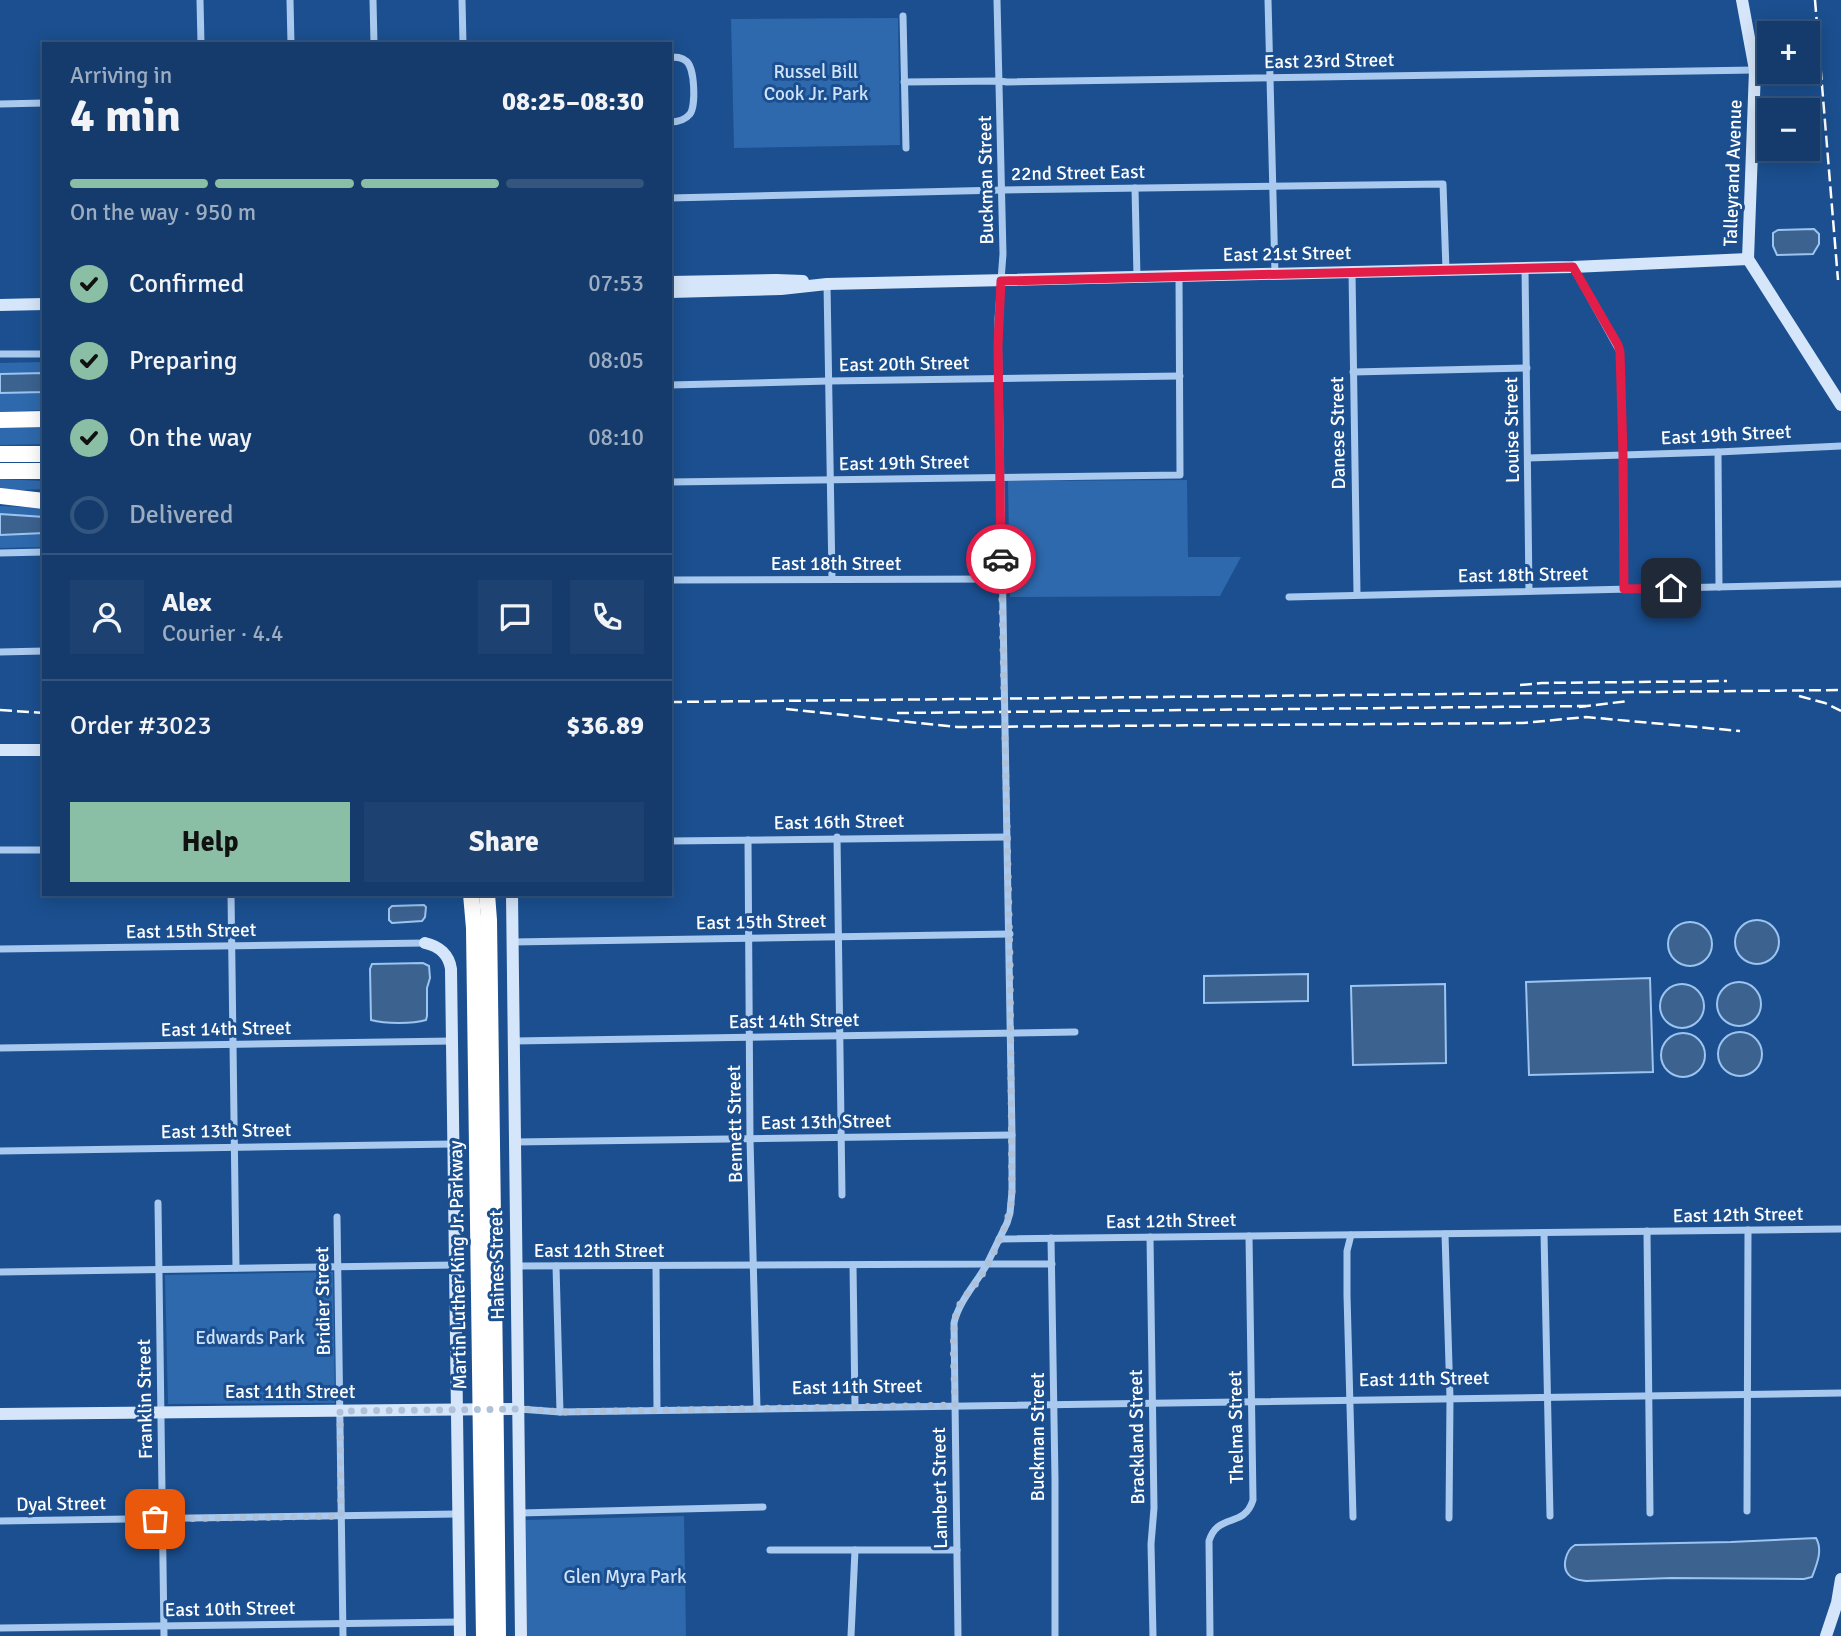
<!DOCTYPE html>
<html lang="en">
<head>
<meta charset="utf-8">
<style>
  :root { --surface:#143b6b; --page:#1d4271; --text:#f1f3f6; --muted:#9dadc1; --line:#33557e; --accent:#8abfa5 }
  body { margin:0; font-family:Signika,sans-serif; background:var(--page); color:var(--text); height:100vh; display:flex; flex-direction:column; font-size:26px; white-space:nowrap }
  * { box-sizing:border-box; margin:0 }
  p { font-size:23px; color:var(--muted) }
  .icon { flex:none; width:38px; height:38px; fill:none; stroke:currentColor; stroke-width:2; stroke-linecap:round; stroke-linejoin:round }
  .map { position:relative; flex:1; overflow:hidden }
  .panel { position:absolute; left:42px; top:42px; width:630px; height:854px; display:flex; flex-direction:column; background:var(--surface); border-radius:0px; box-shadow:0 4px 18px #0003,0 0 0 2px var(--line) }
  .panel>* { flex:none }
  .controls { position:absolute; left:1757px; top:21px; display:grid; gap:14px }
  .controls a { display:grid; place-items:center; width:63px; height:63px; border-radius:0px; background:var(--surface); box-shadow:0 4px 18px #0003,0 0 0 2px var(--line); font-size:35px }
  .pin { position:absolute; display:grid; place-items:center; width:60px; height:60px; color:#fff; margin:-30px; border-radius:14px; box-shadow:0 4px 10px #0006 }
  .courier { position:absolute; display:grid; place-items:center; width:70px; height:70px; margin:-35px; border:5px solid #e11d48; border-radius:50%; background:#fff; color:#222; box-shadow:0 2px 9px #0007 }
  .head em { font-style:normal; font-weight:800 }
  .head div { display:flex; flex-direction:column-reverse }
  .head { display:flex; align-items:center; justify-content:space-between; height:119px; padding:0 28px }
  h1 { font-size:46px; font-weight:800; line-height:52px }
  .bar { display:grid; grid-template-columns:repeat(4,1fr); gap:10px 7px; align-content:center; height:84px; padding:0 28px }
  .bar i { height:9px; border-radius:5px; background:var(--line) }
  .bar .on { background:var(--accent) }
  .bar p { grid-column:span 4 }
  .line { display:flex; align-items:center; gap:18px; padding:0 28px; border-top:2px solid var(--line) }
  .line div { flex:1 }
  .round { display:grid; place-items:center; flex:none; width:74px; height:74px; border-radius:0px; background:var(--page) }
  ol { padding:0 28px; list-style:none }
  li { display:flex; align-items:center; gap:21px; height:77px }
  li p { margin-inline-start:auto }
  li .icon { padding:7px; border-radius:50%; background:var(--accent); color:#111; stroke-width:4 }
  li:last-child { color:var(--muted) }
  li i { width:38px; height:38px; border:4px solid var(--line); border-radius:50% }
  .cta { display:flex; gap:14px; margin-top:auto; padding:14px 28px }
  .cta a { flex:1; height:80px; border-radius:0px; background:var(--accent); color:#111; font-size:28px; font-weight:800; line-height:80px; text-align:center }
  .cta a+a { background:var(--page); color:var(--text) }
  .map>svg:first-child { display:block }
  .green { fill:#2e69ad }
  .water { fill:#3c6290; stroke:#9cc4f0; stroke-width:2 }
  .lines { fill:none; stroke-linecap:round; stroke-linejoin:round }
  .street { stroke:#a9c9ee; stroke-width:7 }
  .secondary { stroke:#d6e6fa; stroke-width:12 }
  .highway { stroke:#fff; stroke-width:16 }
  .rail { stroke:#fff; stroke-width:2.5; stroke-dasharray:12 5; stroke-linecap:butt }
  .highway-bridge { stroke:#fff; stroke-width:16 }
  .done { stroke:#afc1d8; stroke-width:7; stroke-dasharray:0 12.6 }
  .route { stroke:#e11d48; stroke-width:9 }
  .labels { text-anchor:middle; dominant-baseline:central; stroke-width:6; stroke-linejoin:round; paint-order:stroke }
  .street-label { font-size:19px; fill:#fff; stroke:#1b4f8f }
  .park-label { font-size:19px; fill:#cfe3fa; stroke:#1b4f8f }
</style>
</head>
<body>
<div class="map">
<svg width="1841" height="1636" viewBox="0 0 1841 1636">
  <rect width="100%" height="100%" fill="#1b4f8f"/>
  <g class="green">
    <path d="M898,18L900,145L734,148L731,19Z"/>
    <path d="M44,362V373L0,374V363Z"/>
    <path d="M44,392V410L0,412V393Z"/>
    <path d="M44,424V444L0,445V427Z"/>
    <path d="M0,479L44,481V489L0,491Z"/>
    <path d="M1187,480L1188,557H1241L1220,596L1010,597L1008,481Z"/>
    <path d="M0,506L44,508V517L0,514Z"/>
    <path d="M44,533V547L0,548V535Z"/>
    <path d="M333,1272L335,1403L168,1404L165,1275Z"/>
    <path d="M684,1516L686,1636H527L526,1520Z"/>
  </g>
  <g class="water">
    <path d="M1814,229L1819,234V244L1813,254L1777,255L1773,246V233L1778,230Z"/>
    <path d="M44,373V392L0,393V374Z"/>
    <path d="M0,514L44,517V533L0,535Z"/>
    <path d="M424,905L426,907L425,917L422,921L392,923L389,920V909L392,906Z"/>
    <circle cx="1757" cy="942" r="22"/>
    <circle cx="1690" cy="944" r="22"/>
    <path d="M372,964L423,963L429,966L430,978L427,988V1016L426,1020C413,1024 385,1024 371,1020L370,969Z"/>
    <path d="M1308,974V1001L1204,1003V976Z"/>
    <path d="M1650,978L1653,1072L1529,1075L1526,982Z"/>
    <circle cx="1739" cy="1004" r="22"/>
    <path d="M1445,984L1446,1063L1353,1065L1351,986Z"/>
    <circle cx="1682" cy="1006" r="22"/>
    <circle cx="1740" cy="1054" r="22"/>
    <circle cx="1683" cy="1055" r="22"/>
    <path d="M1816,1538C1823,1550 1817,1564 1812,1577L1804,1579L1671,1578L1586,1581C1581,1580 1573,1580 1569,1575C1561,1567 1566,1550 1575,1545L1731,1542Z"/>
  </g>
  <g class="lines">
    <g class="street">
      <path d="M200,0L201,44"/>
      <path d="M290,0L291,44"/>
      <path d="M373,0L374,44"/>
      <path d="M462,0L463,44"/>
      <path d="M1268,0L1275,274"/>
      <path d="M903,16L906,148"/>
      <path d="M670,57C676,57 682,57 686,61C695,67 696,106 690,114C685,120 678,122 670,122"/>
      <path d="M904,82L999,81L1007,82L1755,70"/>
      <path d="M0,104L44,103"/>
      <path d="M1135,188L1137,277"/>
      <path d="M670,198L1002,190L1443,184L1446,270"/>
      <path d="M1573,267L1620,352L1623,455L1624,589"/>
      <path d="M1525,268L1529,591"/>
      <path d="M1352,272L1357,594"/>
      <path d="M827,284L832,579"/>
      <path d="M0,354H44"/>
      <path d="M1353,372L1527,368"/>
      <path d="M670,385L829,381L1180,376"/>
      <path d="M1718,452L1719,587"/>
      <path d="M1528,458L1718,452L1841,446"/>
      <path d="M670,482L1180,475L1179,276"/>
      <path d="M0,553L44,552"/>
      <path d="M670,580L1001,579"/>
      <path d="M1289,597L1841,584"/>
      <path d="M0,652L44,651"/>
      <path d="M837,837L842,1195"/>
      <path d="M748,840L750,1139L757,1408"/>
      <path d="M670,841L1007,837"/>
      <path d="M0,850H44"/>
      <path d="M231,894L236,1268"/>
      <path d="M512,942L1010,934"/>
      <path d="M0,949L425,943"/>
      <path d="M514,1041L1075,1032"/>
      <path d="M0,1048L452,1041"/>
      <path d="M515,1142L1012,1135"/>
      <path d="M0,1151L453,1144"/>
      <path d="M158,1203L164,1636"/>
      <path d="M337,1217L343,1636"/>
      <path d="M1647,1231L1650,1513"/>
      <path d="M1544,1233L1550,1516"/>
      <path d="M1445,1234L1450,1398L1449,1518"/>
      <path d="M1351,1235L1347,1251V1295L1353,1517"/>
      <path d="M1150,1237L1154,1508L1151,1544L1153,1636"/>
      <path d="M1051,1238L1055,1479V1636"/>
      <path d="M999,1239L1841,1229"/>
      <path d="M853,1265L855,1407"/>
      <path d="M517,1266L987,1264L1007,1223L1010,1213L1012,1191V1135L999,378L998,319L1003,254L997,0"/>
      <path d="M556,1266L560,1412"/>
      <path d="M656,1266L657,1410"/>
      <path d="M0,1272L455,1265"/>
      <path d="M519,1409L560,1412L1841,1393"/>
      <path d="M1747,1511L1748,1230"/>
      <path d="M520,1513L763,1507"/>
      <path d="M0,1521L458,1514"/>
      <path d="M770,1550H957"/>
      <path d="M0,1628L460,1622"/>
      <path d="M851,1636L855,1550"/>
      <path d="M958,1636L954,1323C959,1301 976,1284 987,1264H1052"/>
      <path d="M1210,1636L1209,1541C1218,1512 1244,1529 1253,1500L1249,1236"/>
    </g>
    <g class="secondary">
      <path d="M1742,0L1755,70L1748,259L1841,405"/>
      <path d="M670,282L776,280L803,281"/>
      <path d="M670,292L781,289L827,284L1573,267L1748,259"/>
      <path d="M0,305L44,304"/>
      <path d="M0,750H44"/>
      <path d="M512,894L521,1636"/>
      <path d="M425,943C439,946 449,955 451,969L460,1636"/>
      <path d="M0,1414L519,1409"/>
      <path d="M1826,1636L1837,1603L1841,1579"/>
    </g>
    <g class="highway">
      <path d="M0,420L44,419"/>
      <path d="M0,454H44"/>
      <path d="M0,471H44"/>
      <path d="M0,496L44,501"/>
      <path d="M471,894L474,928L480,1369"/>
      <path d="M487,894L489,920L495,1369"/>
      <path d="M481,1447L484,1636"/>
      <path d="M496,1448L498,1636"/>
    </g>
    <g class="rail">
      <path d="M1815,0L1838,280"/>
      <path d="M1520,685L1542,683L1727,681"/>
      <path d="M1799,696L1825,703L1841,711"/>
      <path d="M670,702L1841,690"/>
      <path d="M1579,707L1628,701"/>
      <path d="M786,709L957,727L1523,723L1586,717L1740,731"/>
      <path d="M0,710L44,713"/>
      <path d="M897,713L1586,706"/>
    </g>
    <g class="highway-bridge">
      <path d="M480,1369L481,1447"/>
      <path d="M495,1369L496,1448"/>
    </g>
  </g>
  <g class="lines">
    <path class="done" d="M155,1519L341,1516L340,1411L526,1409L560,1412L955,1405C955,1384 950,1324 958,1308C963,1297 973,1288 980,1278C994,1254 1008,1226 1012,1198L1010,959L1001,559"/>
    <path class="route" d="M1001,559L998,346L1001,281L1573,267L1618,345L1620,352L1623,455L1624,589L1671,588"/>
  </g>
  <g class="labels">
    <g class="street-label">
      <text transform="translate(1329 61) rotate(-1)">East 23rd Street</text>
      <text transform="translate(1078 173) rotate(-1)">22nd Street East</text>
      <text transform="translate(1733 173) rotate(-88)">Talleyrand Avenue</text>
      <text transform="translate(986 180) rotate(-91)">Buckman Street</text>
      <text transform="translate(1287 254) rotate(-1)">East 21st Street</text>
      <text transform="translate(904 364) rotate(-1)">East 20th Street</text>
      <text transform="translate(1512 430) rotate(-91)">Louise Street</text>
      <text transform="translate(1338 433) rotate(-91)">Danese Street</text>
      <text transform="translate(1726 435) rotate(-3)">East 19th Street</text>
      <text transform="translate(904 463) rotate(-1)">East 19th Street</text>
      <text x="836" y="564">East 18th Street</text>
      <text transform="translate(1523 575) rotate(-1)">East 18th Street</text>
      <text transform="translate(839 822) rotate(-1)">East 16th Street</text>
      <text transform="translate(761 922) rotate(-1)">East 15th Street</text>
      <text transform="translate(191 931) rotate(-1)">East 15th Street</text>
      <text transform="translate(794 1021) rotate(-1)">East 14th Street</text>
      <text transform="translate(226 1029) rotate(-1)">East 14th Street</text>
      <text transform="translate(826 1122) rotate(-1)">East 13th Street</text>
      <text transform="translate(735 1124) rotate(-91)">Bennett Street</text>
      <text transform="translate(226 1131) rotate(-1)">East 13th Street</text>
      <text transform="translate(1738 1215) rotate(-1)">East 12th Street</text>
      <text transform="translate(1171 1221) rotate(-1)">East 12th Street</text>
      <text x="599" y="1251">East 12th Street</text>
      <text transform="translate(458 1265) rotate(-91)">Martin Luther King Jr. Parkway</text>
      <text transform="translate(497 1265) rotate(-91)">Haines Street</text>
      <text transform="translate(323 1301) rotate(-91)">Bridier Street</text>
      <text transform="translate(1424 1379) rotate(-1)">East 11th Street</text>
      <text transform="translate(857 1387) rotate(-1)">East 11th Street</text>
      <text x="290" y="1392">East 11th Street</text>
      <text transform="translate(145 1399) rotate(-91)">Franklin Street</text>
      <text transform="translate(1236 1427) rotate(-91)">Thelma Street</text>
      <text transform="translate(1038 1437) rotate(-90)">Buckman Street</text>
      <text transform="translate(1137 1437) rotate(-91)">Brackland Street</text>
      <text transform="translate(940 1488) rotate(-91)">Lambert Street</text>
      <text transform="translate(61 1504) rotate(-1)">Dyal Street</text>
      <text transform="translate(230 1609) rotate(-1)">East 10th Street</text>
    </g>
    <g class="park-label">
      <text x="816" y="72">Russel Bill<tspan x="816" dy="22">Cook Jr. Park</tspan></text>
      <text x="250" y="1338">Edwards Park</text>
      <text x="625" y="1577">Glen Myra Park</text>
    </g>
  </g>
</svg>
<div class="controls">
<a>+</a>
<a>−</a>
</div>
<div class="pin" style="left:155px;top:1519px;background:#ea580c"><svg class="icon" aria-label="bag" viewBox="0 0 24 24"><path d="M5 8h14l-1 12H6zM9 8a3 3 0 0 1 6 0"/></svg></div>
<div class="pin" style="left:1671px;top:588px;background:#1f2937"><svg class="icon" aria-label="home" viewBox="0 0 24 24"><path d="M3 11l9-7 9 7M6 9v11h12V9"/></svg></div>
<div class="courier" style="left:1001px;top:559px"><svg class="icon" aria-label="car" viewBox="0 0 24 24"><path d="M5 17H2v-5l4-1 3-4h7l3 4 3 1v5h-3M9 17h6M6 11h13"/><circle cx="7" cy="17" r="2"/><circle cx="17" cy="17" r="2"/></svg></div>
<section class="panel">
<div class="head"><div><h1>4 min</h1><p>Arriving in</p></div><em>08:25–08:30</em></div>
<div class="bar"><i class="on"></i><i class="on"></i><i class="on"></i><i></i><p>On the way · 950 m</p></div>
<ol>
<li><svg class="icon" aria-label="check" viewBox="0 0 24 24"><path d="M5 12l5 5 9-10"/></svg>Confirmed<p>07:53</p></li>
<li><svg class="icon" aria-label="check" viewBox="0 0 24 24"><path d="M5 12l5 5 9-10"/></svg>Preparing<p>08:05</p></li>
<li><svg class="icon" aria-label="check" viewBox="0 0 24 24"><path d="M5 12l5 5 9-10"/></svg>On the way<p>08:10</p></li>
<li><i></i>Delivered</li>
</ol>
<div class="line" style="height:126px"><a class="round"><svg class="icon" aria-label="person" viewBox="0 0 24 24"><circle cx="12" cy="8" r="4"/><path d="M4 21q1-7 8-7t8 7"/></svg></a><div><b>Alex</b><p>Courier · 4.4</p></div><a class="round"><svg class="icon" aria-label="chat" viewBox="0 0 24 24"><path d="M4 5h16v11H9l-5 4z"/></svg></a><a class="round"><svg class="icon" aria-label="phone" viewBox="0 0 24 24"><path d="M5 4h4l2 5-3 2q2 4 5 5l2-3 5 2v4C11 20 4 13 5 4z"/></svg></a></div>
<div class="line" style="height:91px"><div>Order #3023</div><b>$36.89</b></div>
<div class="cta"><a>Help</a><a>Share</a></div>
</section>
</div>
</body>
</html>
